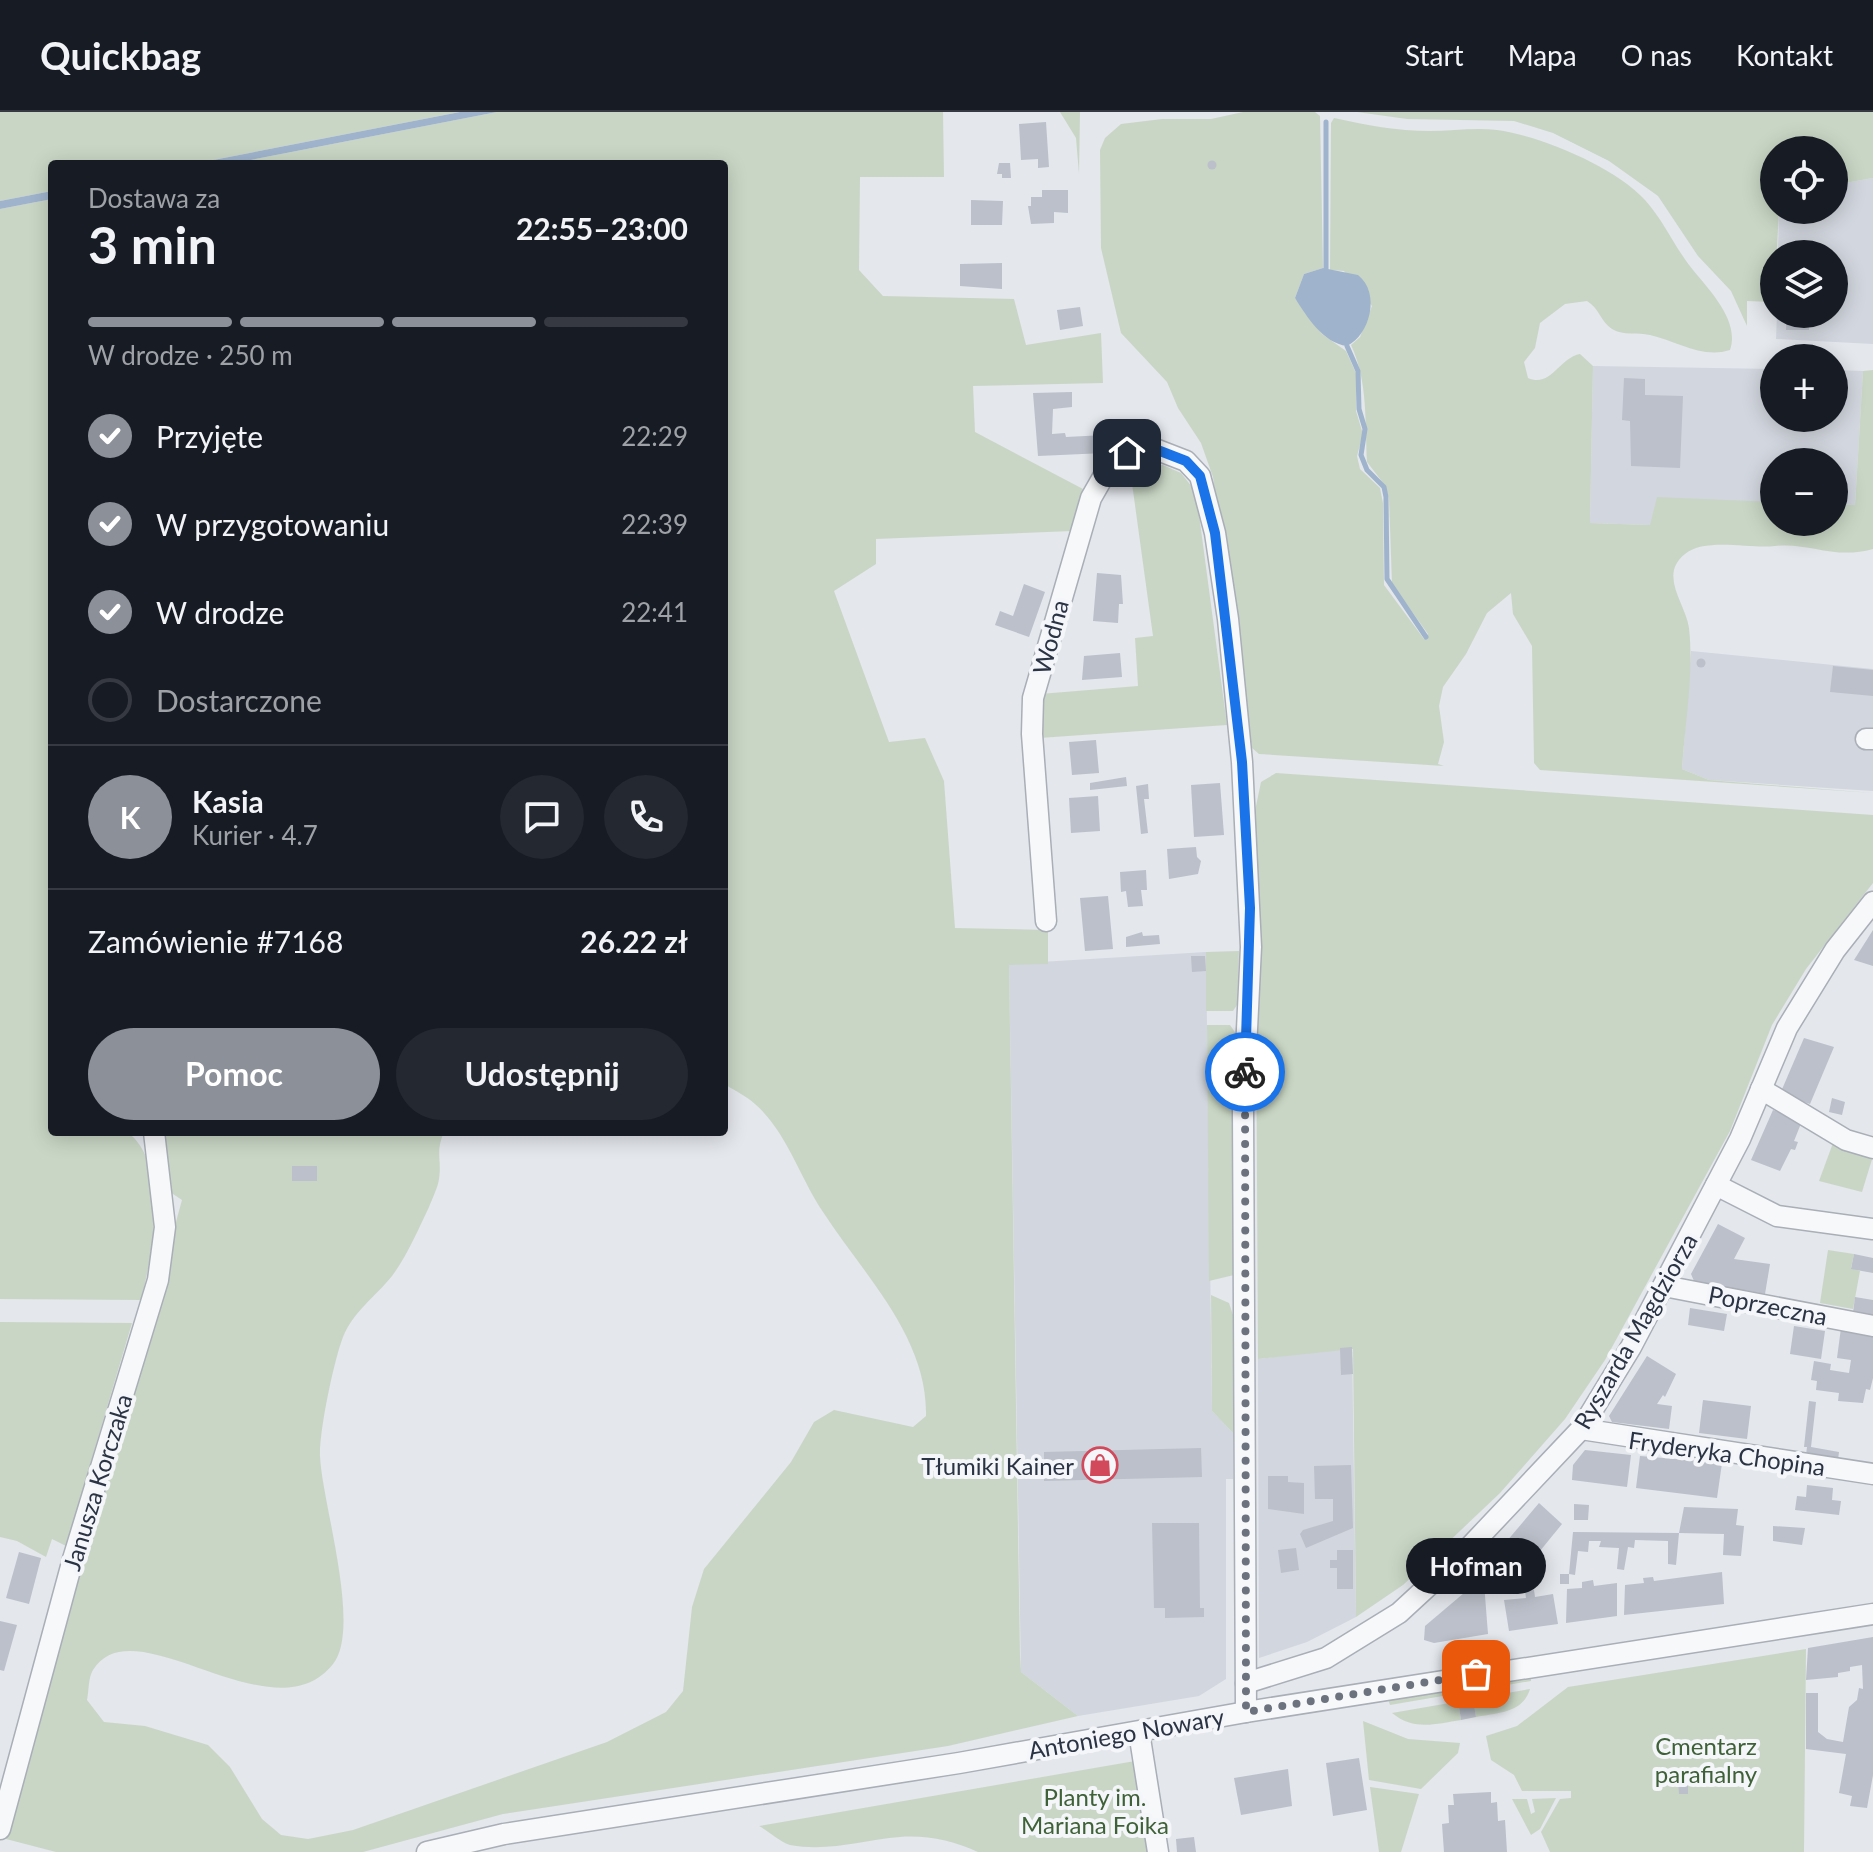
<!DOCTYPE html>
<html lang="pl">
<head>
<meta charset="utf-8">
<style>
  :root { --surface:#171b24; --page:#242831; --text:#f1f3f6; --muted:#9ea1a6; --line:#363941; --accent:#8c9099 }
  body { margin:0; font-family:Lato,sans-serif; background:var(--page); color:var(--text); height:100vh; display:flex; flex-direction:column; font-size:30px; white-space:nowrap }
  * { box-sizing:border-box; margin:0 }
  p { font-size:26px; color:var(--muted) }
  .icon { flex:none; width:44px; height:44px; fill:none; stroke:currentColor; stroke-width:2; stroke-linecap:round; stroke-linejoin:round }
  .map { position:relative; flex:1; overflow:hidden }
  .panel { position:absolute; left:48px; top:48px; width:680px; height:976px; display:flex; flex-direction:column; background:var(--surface); border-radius:8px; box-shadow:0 4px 20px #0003 }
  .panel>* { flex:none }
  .tools { position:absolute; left:1760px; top:24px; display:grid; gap:16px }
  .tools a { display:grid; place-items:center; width:88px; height:88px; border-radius:50%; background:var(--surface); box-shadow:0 4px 20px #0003; font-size:40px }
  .pin { position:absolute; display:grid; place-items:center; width:68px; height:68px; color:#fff; margin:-34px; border-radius:16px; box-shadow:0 4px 12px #0006 }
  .courier { position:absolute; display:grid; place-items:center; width:80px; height:80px; margin:-40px; border:6px solid #1a73e8; border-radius:50%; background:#fff; color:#222; box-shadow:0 2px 10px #0007 }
  .bubble { position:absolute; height:56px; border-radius:28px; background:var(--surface); box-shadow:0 4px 20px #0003; font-size:26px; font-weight:700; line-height:56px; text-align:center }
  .headline em { font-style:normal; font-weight:700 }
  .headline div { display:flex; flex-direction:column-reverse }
  .headline { display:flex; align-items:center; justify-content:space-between; height:136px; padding:0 40px }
  h1 { font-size:52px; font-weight:700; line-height:60px }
  .bar { display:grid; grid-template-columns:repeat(4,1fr); gap:12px 8px; align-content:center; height:96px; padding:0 40px }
  .bar i { height:10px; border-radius:6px; background:var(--line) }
  .bar .on { background:var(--accent) }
  .bar p { grid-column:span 4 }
  .line { display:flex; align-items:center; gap:20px; padding:0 40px; border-top:2px solid var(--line) }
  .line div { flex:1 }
  .round { display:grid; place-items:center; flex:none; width:84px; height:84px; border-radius:42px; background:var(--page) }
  ol { padding:0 40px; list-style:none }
  li { display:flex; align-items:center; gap:24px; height:88px }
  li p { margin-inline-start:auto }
  li .icon { padding:8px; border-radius:50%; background:var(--accent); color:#fff; stroke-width:4 }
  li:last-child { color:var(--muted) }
  li i { width:44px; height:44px; border:4px solid var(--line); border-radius:50% }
  .button { display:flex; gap:16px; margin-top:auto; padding:16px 40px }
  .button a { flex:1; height:92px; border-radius:48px; background:var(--accent); color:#fff; font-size:32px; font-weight:700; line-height:92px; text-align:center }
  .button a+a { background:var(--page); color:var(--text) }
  header { display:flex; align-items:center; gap:48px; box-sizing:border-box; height:112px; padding:0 40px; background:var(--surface); border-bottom:2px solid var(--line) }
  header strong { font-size:38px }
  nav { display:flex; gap:44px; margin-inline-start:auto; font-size:28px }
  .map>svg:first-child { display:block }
  .built { fill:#d2d6de }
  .green { fill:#c9d6c5 }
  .water { fill:#9fb4cc }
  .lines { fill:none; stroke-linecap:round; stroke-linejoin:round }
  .stream { stroke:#9fb4cc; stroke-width:5 }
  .building { fill:#bbc0ca }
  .minor-casing { stroke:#a9aeb7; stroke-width:23 }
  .minor { stroke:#f7f8fa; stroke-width:20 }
  .done { stroke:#6c737f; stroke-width:8; stroke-dasharray:0 14.4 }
  .route { stroke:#1a73e8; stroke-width:10 }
  .labels { text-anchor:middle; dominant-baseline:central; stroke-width:8; stroke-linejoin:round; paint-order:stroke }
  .street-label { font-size:24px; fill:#2b3445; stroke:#f4f6f9 }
  .poi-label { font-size:24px; fill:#2b3445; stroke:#f4f6f9; text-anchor:end }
  .park-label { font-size:24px; fill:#3f6138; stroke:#f4f6f9 }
</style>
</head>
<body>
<header>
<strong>Quickbag</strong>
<nav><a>Start</a><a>Mapa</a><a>O nas</a><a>Kontakt</a></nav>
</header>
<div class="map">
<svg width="1873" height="1740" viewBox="0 0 1873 1740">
  <rect width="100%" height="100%" fill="#e4e7ec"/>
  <g class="built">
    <path d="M1873,66V232L1776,227L1777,202H1834V142H1778L1779,98H1834V73Z"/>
    <path d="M1593,254L1774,257V306H1834V258L1863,259L1855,393L1834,392V350H1774V390L1650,413L1590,411Z"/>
    <path d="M1691,539L1873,557V679L1709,668L1682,657Z"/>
    <path d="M1206,840L1212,1299L1233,1321V1367H1226V1567L1199,1584L1078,1604L1021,1560L1009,852Z"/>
    <path d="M1352,1235L1356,1505L1307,1530L1259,1546L1258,1247Z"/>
  </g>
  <g class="green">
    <path d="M0,0H460L193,52H52V79L0,89Z"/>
    <path d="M497,0H943L944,65H860L859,158L883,184L1014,187L1026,233L1101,221L1103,271L973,274L975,320L1083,377L1072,419L876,427V452L834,479L889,630L925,626L944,669L955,816L1048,818V852L1009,853L1020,1543L1021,1560L1078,1604L948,1634L503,1702L363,1740H56L6,1727L182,1088L167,1078L164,1020H444C435,1041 442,1047 439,1067C438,1075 432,1087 429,1095C418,1118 407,1144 392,1164C376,1184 353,1200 343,1225C334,1248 319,1320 320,1344C322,1391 362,1516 333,1552C273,1628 134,1491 93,1558C88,1566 89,1579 87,1588L104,1610L145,1614L208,1633L230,1655L262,1707L281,1723L308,1727L353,1718L607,1630L666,1600L683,1579L692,1495L704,1457L791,1350L814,1310L834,1298L913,1315L926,1304C928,1225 863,1162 823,1100C800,1066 787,1020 755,992C746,984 734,978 724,972V52H230Z"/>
    <path d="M1060,0H1080L1079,62L1076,26Z"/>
    <path d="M1243,0H1315L1320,4L1323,156L1304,162L1295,186L1322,222L1346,239L1356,261V299L1363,322L1357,344L1360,357L1380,376L1383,391L1384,473L1424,527L1428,522L1392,472L1389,386L1384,372L1367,350C1365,310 1368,269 1351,233L1360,225L1372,194L1344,159L1330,158L1331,11L1334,6C1366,13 1397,19 1430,19C1453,19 1475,15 1497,18C1541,24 1615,55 1645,88C1664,109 1675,136 1693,158C1710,179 1740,209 1730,238C1702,247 1677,229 1650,223C1637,220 1624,224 1612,217C1601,210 1599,196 1587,189L1565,192L1540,211L1535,236L1524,250L1528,266C1551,276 1559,246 1580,242L1593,254L1590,411L1650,413L1657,385L1774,390V410H1834V392L1855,393L1863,259L1873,258V437C1834,448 1809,430 1775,434C1750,437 1705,425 1685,442C1658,463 1686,492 1689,516C1694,562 1685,611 1682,657L1709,668L1873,681L1540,658L1534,651L1532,534L1513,502L1511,481L1487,501L1466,542L1443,575L1439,594L1444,630L1438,652L1444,654L1259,642L1252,636L1213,365L1201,331L1178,296L1167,270L1121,221L1101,136L1100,38L1105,26L1121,12L1162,7H1211Z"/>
    <path d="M1357,0H1873V66L1834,73V38H1774V98H1779L1774,190L1747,189V214L1731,179L1698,144L1658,84L1609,49L1553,21L1514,9L1407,7Z"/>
    <path d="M52,87V1020H127C170,1050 152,1146 141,1188L0,1187V97Z"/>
    <path d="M1163,353L1181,361L1196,380L1227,613L1039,626L1040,582L1138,574L1135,526L1153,524L1131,364L1137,354Z"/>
    <path d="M1276,661L1873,703V771L1806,857L1772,913L1730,1019L1605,1248L1565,1307L1500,1381L1403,1473L1356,1505L1353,1237L1258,1247L1255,699L1261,670Z"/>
    <path d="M1239,839L1237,893L1233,899H1206V840Z"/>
    <path d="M1207,913H1230L1239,926L1234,1163L1209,1169Z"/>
    <path d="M1833,1031L1873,1044L1862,1080L1819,1069Z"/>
    <path d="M1828,1138L1854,1142L1851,1156L1860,1159L1853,1197L1820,1191Z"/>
    <path d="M1211,1183L1229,1191L1233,1203V1321L1212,1299Z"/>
    <path d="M0,1210L132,1211L66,1434L52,1427L46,1445L17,1429L0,1425Z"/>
    <path d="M1806,1537L1804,1740H1550L1541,1720L1560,1687L1571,1686V1679H1522L1514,1663L1491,1648L1486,1624L1517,1614L1568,1575Z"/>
    <path d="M1531,1563V1569L1390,1593L1388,1587Z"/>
    <path d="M1530,1577C1523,1601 1498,1601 1476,1605L1474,1593L1463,1590L1459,1595L1461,1608C1435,1612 1414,1619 1392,1601Z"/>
    <path d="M1363,1609L1408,1627L1460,1631L1458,1641L1421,1677L1369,1668Z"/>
    <path d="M1135,1649L1148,1740H978C954,1729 927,1723 900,1725C863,1728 829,1740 790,1733C780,1730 769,1719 759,1714Z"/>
    <path d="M1370,1675L1419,1682L1401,1740H1379Z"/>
    <path d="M1556,1686L1540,1717L1531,1723L1512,1687H1527L1531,1702L1535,1700L1532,1687Z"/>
  </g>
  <g class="water">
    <path d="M460,0H497L230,52H193Z"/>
    <path d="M52,79V87L0,97V89Z"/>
    <path d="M1323,156L1358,163C1381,181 1370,223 1347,234C1323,231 1307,205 1295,186L1304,162Z"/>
  </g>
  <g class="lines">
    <g class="stream">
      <path d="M1326,10V157"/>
      <path d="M1347,234L1358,259L1359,297L1365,317L1361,343L1367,358L1384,375L1386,385L1387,467L1426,525"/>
    </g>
  </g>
  <g class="building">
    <path d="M1046,10L1049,55L1038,56V47L1021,48L1019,12Z"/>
    <circle cx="1212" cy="53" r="4.5"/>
    <path d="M999,51H1010L1011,66H1002V62H997Z"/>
    <path d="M1042,78H1068V101L1054,100V111L1031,112L1028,94H1031V85H1042Z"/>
    <path d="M971,88L1003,89L1002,113H971Z"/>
    <path d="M1002,151V177L960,174V152Z"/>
    <path d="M1080,195L1083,214L1060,218L1057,198Z"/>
    <path d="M1787,202H1809V218H1786Z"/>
    <path d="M1624,266L1645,267V283L1683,284L1680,356L1631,354L1630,309L1622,308Z"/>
    <path d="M1072,280V295L1053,297L1052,322L1065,321L1066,325L1105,323V341L1038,344L1033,281Z"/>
    <path d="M1097,461L1121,463L1123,492H1119L1118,511L1093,509Z"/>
    <path d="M1024,472L1045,480L1029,525L995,513L1000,499L1013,504Z"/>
    <path d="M1120,541L1122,565L1082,568L1084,544Z"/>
    <circle cx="1701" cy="551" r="4.5"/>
    <path d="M1833,554L1873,558V584L1830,580Z"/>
    <path d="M1096,628L1099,661L1072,663L1069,630Z"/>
    <path d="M1126,665L1127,674L1090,678V671Z"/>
    <path d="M1220,671L1224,723L1194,725L1191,673Z"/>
    <path d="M1148,672L1149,687H1144L1148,721L1141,722L1136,674Z"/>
    <path d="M1098,684L1100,719L1071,721L1069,686Z"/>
    <path d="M1196,735L1197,745L1201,749L1198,762L1169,767L1167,737Z"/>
    <path d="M1146,758L1147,778H1141L1143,794L1128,795L1126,779L1121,780L1120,760Z"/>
    <path d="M1108,784L1113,837L1085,839L1080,786Z"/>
    <path d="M1873,818V854L1854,848Z"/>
    <path d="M1142,820L1143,824L1159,823L1160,832L1126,835V825Z"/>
    <path d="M1191,844H1205L1206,859L1192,860Z"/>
    <path d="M1804,926L1834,935L1810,992L1780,982Z"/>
    <path d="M1832,986L1845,990L1842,1003L1829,1000Z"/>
    <path d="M1773,998L1802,1009L1794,1029L1798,1030L1795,1038L1791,1037L1780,1059L1751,1048Z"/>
    <rect x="292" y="1054" width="25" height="15"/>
    <path d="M1718,1112L1745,1126L1734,1147L1770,1152L1765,1182L1694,1169L1691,1162Z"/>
    <path d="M1854,1142L1873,1146V1161L1851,1157Z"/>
    <path d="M1855,1185L1873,1188V1205L1853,1201Z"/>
    <path d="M1690,1196L1727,1202L1724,1219L1688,1213Z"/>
    <path d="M1794,1214L1825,1219L1821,1247L1790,1242Z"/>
    <path d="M1841,1216L1873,1220V1266L1870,1278L1866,1277L1863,1291L1838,1289L1839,1281L1816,1278L1817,1269L1811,1268L1814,1249L1831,1252L1830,1258L1849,1261L1851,1248L1837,1246Z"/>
    <path d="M1352,1235L1353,1262L1341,1263L1340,1236Z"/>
    <path d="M1647,1244L1676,1262L1665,1285L1663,1283L1657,1292L1672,1294L1669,1317L1612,1310L1609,1304Z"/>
    <path d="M1703,1288L1751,1294L1747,1327L1699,1321Z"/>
    <path d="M1809,1289L1816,1290L1811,1335L1839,1340L1838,1348L1806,1343L1807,1335H1804Z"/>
    <path d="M1201,1336L1202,1365L1044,1369V1340Z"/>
    <path d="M1585,1338L1631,1343L1627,1375L1572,1368L1573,1353Z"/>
    <path d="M1640,1344L1722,1351L1717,1386L1636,1376Z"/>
    <path d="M1351,1353L1353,1416L1306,1436L1300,1422L1303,1418L1333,1409V1387H1315L1314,1354Z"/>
    <path d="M1268,1364H1288V1370L1304,1371V1402L1268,1397Z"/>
    <path d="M1807,1373L1833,1376L1832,1388L1841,1389L1839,1403L1795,1398L1797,1384L1806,1385Z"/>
    <path d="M1539,1391L1562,1412L1531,1450L1507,1429Z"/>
    <path d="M1574,1392L1589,1393L1588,1408H1574Z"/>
    <path d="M1684,1395L1738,1397L1736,1413L1744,1414L1741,1444L1723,1443L1724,1422L1679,1421Z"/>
    <path d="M1152,1411H1199L1200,1496H1204V1505L1165,1506V1496H1154Z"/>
    <path d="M1773,1414L1805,1416L1802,1433L1773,1429Z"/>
    <path d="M1573,1420L1679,1421L1676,1453L1668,1452V1429L1635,1428L1634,1436L1628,1435L1624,1458L1617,1457L1619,1436L1599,1435L1601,1429H1589L1588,1440L1578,1439L1575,1463L1569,1462Z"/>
    <path d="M1296,1436L1299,1458L1281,1461L1278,1438Z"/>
    <path d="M1337,1438H1353V1477H1337V1456H1330V1448H1337Z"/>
    <path d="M19,1440L41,1446L29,1492L6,1486Z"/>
    <path d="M1722,1460L1724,1492L1624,1503L1625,1473L1644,1471L1643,1466L1653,1465L1654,1469Z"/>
    <rect x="1560" y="1462" width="9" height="10"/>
    <path d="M1593,1468L1594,1474L1617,1471V1504L1566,1511L1567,1477L1582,1476V1470Z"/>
    <path d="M1477,1470L1484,1471L1488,1522L1434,1531L1424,1528L1425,1514Z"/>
    <path d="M1534,1478L1535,1485L1553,1482L1558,1512L1509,1519L1504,1488L1526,1486L1525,1479Z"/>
    <path d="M0,1509L17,1513L4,1559L0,1558Z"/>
    <path d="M1873,1525V1663L1867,1696L1850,1694L1852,1684L1839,1681L1846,1642L1806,1637V1581H1818V1620L1827,1627L1843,1630L1849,1595L1857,1588L1859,1576L1863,1577L1862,1553L1850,1555V1559L1838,1561V1565L1806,1568L1808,1536Z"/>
    <path d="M1468,1589L1474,1593L1476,1605L1461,1608L1459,1595Z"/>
    <path d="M1359,1646L1367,1698L1333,1704L1326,1651Z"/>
    <path d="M1288,1657L1292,1694L1241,1703L1234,1666Z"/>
    <path d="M1678,1668H1688V1682H1679Z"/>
    <path d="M1491,1680V1691L1497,1690L1498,1709L1505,1708L1507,1740H1444L1442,1712L1449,1711L1448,1693H1454L1453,1682Z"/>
    <path d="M1194,1725L1196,1740H1177L1176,1727Z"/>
  </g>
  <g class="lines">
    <defs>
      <g id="minor">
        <path d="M1866,627H1873"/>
        <path d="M1046,809L1032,622L1033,586L1091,386L1107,358L1127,341L1155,337L1186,349L1200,364L1215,421L1228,507L1242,650L1251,835L1243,999L1246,1600"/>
        <path d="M1761,977L1846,1028L1873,1036"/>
        <path d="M1716,1073L1777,1104L1873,1117"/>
        <path d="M1664,1174L1873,1214"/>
        <path d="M1581,1317L1873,1362"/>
        <path d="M1246,1571L1326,1546L1399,1501L1462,1443L1581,1317L1631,1235L1740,1027L1787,916L1835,838L1873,790"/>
        <path d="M1139,1620L1158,1740"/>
        <path d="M0,1717L73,1447L158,1168L165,1115L154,1020"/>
        <path d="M427,1740L504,1722L959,1651L1246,1600L1873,1502"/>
      </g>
    </defs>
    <use href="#minor" class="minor-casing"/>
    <use href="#minor" class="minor"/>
  </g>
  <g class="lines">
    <path class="done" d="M1245,960L1246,1600L1476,1562"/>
    <path class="route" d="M1127,341L1155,337L1186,349L1200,364L1215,421L1242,650L1250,796L1245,960"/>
  </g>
  <defs>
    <symbol id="shop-ring" viewBox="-11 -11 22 22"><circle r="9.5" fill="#f4f6f9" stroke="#d1495b" stroke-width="1.5"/><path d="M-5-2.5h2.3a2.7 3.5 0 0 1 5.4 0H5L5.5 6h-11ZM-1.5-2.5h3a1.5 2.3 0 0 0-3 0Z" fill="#d1495b"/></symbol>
  </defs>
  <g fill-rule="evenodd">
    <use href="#shop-ring" x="1080" y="1333" width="40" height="40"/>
  </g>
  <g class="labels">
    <g class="street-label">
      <text transform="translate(1050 525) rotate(-75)">Wodna</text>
      <text transform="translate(1768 1193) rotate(11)">Poprzeczna</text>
      <text transform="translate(1635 1219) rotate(-60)">Ryszarda Magdziorza</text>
      <text transform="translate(1727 1341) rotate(8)">Fryderyka Chopina</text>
      <text transform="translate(97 1370) rotate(-73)">Janusza Korczaka</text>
      <text transform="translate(1126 1621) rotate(-10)">Antoniego Nowary</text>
    </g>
    <g class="poi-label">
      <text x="1074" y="1353">Tłumiki Kainer</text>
    </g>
    <g class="park-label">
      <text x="1706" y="1633">Cmentarz<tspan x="1706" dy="28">parafialny</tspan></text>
      <text x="1095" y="1684">Planty im.<tspan x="1095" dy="28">Mariana Foika</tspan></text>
    </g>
  </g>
</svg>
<div class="tools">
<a><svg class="icon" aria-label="locate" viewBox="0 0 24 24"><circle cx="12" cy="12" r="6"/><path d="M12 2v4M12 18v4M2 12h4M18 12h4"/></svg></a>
<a><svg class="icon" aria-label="layers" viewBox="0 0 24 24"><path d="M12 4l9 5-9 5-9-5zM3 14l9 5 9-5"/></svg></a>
<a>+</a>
<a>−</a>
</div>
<div class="pin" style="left:1476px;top:1562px;background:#ea580c"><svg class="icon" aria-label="bag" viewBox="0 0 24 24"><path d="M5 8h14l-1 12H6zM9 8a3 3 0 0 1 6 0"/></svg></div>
<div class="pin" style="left:1127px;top:341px;background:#1f2937"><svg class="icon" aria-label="home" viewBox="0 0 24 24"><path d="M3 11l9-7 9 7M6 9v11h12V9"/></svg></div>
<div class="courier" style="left:1245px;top:960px"><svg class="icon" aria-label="bike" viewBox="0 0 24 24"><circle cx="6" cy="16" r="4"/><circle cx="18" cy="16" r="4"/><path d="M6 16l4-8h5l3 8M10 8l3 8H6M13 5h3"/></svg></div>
<div class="bubble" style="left:1406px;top:1426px;width:140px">Hofman</div>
<section class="panel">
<div class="headline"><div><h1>3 min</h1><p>Dostawa za</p></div><em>22:55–23:00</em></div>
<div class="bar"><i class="on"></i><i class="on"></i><i class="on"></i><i></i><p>W drodze · 250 m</p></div>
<ol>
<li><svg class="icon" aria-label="check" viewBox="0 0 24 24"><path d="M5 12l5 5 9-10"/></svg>Przyjęte<p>22:29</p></li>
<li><svg class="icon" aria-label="check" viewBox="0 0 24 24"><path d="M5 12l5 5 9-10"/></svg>W przygotowaniu<p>22:39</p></li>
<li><svg class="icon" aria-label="check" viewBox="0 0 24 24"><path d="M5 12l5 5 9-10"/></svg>W drodze<p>22:41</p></li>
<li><i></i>Dostarczone</li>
</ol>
<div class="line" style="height:144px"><b class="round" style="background:var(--accent);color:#fff">K</b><div><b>Kasia</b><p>Kurier · 4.7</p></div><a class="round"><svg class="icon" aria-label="chat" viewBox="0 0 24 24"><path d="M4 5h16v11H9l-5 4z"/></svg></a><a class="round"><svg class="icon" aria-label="phone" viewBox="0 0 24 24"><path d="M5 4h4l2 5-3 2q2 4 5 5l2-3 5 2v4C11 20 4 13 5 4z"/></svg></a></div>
<div class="line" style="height:104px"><div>Zamówienie #7168</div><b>26.22 zł</b></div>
<div class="button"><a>Pomoc</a><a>Udostępnij</a></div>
</section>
</div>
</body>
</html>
